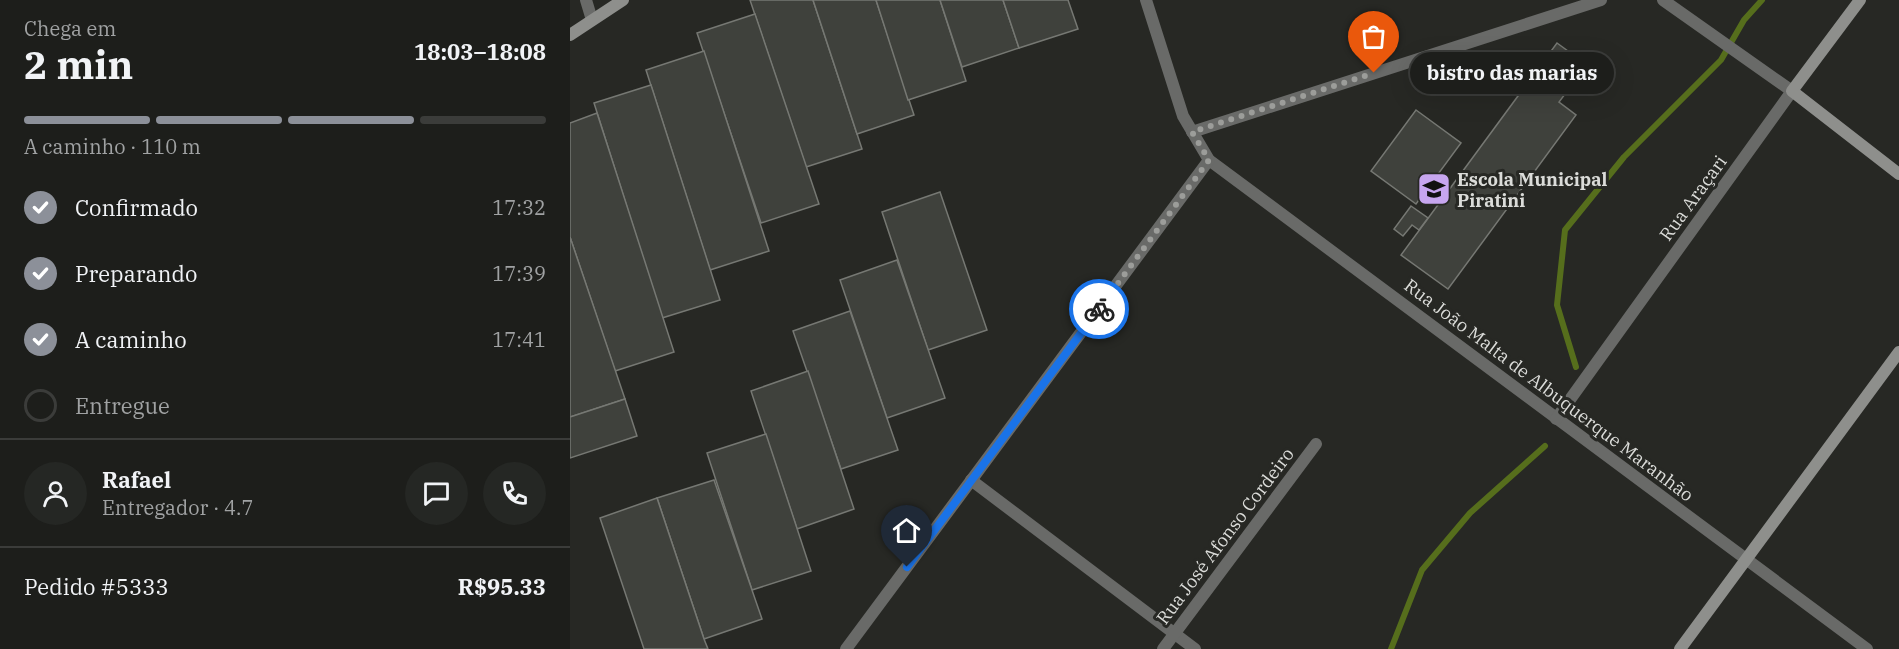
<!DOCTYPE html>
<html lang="pt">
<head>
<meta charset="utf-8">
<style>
  :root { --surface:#1d1e1b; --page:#252724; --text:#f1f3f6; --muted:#a0a2a3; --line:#3b3c3a; --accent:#8c9099 }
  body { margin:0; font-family:"IBM Plex Serif",serif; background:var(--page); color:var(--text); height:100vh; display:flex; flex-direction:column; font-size:22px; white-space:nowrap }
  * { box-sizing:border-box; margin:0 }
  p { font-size:20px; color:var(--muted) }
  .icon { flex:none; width:33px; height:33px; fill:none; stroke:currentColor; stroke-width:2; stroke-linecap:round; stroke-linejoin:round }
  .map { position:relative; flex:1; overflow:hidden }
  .details { display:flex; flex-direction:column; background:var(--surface); width:570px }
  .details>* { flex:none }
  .pin { position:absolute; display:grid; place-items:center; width:51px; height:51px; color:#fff; margin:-62px -26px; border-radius:50% 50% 50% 0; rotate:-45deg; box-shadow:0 0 6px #0007 }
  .pin .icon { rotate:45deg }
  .courier { position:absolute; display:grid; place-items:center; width:60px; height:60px; margin:-30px; border:4px solid #1a73e8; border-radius:50%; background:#fff; color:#222; box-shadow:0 2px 8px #0007 }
  .bubble { position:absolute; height:42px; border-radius:21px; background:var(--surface); box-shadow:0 6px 24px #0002,0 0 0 2px var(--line); font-size:20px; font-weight:700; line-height:42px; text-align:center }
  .headline em { font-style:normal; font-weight:700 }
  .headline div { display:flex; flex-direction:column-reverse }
  .headline { display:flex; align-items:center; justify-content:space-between; height:102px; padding:0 24px }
  h1 { font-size:39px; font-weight:700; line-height:45px }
  .bar { display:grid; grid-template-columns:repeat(4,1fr); gap:9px 6px; align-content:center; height:72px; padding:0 24px }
  .bar i { height:8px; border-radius:4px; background:var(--line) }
  .bar .on { background:var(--accent) }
  .bar p { grid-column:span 4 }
  .line { display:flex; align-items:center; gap:15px; padding:0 24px; border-top:2px solid var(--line) }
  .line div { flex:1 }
  .round { display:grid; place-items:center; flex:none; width:63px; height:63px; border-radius:32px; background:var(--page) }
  ol { padding:0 24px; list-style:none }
  li { display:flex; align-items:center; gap:18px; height:66px }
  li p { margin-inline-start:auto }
  li .icon { padding:6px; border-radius:50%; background:var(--accent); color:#fff; stroke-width:4 }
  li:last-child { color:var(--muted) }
  li i { width:33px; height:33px; border:3px solid var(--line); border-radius:50% }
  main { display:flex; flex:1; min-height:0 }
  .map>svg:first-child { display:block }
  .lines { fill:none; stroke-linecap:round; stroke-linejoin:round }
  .stream { stroke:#566e1c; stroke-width:6 }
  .building { fill:#3f413c; stroke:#767873; stroke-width:1.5 }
  .street { stroke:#696a68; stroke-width:12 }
  .secondary { stroke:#8e8f8c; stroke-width:12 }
  .done { stroke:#9c9d9a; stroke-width:6; stroke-dasharray:0 10.8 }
  .route { stroke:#1a73e8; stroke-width:8 }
  .labels { text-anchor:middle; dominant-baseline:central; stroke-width:6; stroke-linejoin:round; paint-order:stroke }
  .poi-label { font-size:18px; font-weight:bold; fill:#dbdcd9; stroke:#272824; text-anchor:start }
  .street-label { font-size:18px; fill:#dbdcd9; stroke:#272824 }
</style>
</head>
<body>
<main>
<section class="details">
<div class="headline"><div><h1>2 min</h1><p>Chega em</p></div><em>18:03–18:08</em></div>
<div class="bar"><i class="on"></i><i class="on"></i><i class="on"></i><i></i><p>A caminho · 110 m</p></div>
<ol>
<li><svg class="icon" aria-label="check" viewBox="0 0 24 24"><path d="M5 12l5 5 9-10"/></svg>Confirmado<p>17:32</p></li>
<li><svg class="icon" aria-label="check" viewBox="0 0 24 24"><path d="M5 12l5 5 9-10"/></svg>Preparando<p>17:39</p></li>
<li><svg class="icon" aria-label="check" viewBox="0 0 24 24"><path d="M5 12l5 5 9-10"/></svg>A caminho<p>17:41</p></li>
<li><i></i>Entregue</li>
</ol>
<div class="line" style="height:108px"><a class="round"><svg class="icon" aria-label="person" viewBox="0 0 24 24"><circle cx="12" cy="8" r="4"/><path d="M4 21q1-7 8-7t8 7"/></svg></a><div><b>Rafael</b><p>Entregador · 4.7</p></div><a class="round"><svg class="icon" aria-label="chat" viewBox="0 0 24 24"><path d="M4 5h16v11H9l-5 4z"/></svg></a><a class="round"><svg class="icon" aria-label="phone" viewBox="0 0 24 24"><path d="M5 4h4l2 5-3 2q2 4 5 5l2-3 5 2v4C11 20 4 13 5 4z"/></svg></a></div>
<div class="line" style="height:78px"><div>Pedido #5333</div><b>R$95.33</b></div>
</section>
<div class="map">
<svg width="1329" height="649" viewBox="0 0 1329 649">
  <rect width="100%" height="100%" fill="#272824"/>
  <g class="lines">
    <g class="stream">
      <path d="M1006,367L987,305L995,230L1054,157L1151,60L1174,20L1192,0"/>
      <path d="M821,649L852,570L900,513L975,446"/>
    </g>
  </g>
  <g class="building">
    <path d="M180,0H243L292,149L236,167Z"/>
    <path d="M243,0H306L344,115L287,134Z"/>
    <path d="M306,0H370L396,81L338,100Z"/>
    <path d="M370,0H433L449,48L392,67Z"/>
    <path d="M433,0H498L508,29L449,48Z"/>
    <path d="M185,14L249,204L191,223L127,33Z"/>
    <path d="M987,43L1017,65L989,102L1006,115L878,289L831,255Z"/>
    <path d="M134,51L199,251L140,270L76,70Z"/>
    <path d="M81,85L150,300L92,318L24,103Z"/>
    <path d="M846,110L891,143L846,204L801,171Z"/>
    <path d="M27,113L104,352L45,371L0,237V123Z"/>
    <path d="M370,192L417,330L358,350L312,212Z"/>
    <path d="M841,206L858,218L849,230L842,225L833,236L824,229Z"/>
    <path d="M0,237L55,399L0,417Z"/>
    <path d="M327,260L375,398L317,418L270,280Z"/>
    <path d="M280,311L328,450L271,469L223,331Z"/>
    <path d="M238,371L284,509L227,529L181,391Z"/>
    <path d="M55,399L67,436L0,458V417Z"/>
    <path d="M196,434L241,571L182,590L137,453Z"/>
    <path d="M144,480L192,619L134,639L87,498Z"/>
    <path d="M87,498L134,639L138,649H74L30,518Z"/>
  </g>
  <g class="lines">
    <g class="street">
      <path d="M16,0L22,20"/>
      <path d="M576,0L613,116L639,160L1297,649"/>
      <path d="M622,132L1031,0"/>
      <path d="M986,419L1222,91L1093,0"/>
      <path d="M401,480L625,649"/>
      <path d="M276,649L639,160"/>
      <path d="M593,649L746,444"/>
    </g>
    <g class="secondary">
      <path d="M1290,0L1222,91L1329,174"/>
      <path d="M0,35L53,0"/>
      <path d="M1110,649L1329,352"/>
    </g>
  </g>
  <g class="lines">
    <path class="done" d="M529,309L639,160L622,132L804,73"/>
    <path class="route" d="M337,567L529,309"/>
  </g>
  <defs>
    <symbol id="school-square" viewBox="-11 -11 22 22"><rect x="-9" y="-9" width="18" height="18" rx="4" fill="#c7a6ef" stroke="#272824"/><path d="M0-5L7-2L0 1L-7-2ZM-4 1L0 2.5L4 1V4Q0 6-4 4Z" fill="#111"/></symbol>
  </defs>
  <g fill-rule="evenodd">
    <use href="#school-square" x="845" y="170" width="38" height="38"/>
  </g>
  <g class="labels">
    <g class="poi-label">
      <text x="887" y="179">Escola Municipal<tspan x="887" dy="21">Piratini</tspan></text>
    </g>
    <g class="street-label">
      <text transform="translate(1123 198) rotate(-54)">Rua Araçari</text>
      <text transform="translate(979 390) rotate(37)">Rua João Malta de Albuquerque Maranhão</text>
      <text transform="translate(655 536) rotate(-53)">Rua José Afonso Cordeiro</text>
    </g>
  </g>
</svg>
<div class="pin" style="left:804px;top:73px;background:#ea580c"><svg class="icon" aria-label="bag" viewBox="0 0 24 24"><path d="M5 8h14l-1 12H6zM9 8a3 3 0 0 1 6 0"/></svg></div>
<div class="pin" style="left:337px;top:567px;background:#1f2937"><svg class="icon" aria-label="home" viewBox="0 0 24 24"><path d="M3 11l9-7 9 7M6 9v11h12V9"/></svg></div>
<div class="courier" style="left:529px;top:309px"><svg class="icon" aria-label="bike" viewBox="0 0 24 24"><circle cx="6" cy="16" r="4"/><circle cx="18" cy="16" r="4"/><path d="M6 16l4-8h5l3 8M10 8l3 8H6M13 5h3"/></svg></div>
<div class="bubble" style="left:840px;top:52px;width:204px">bistro das marias</div>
</div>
</main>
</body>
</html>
